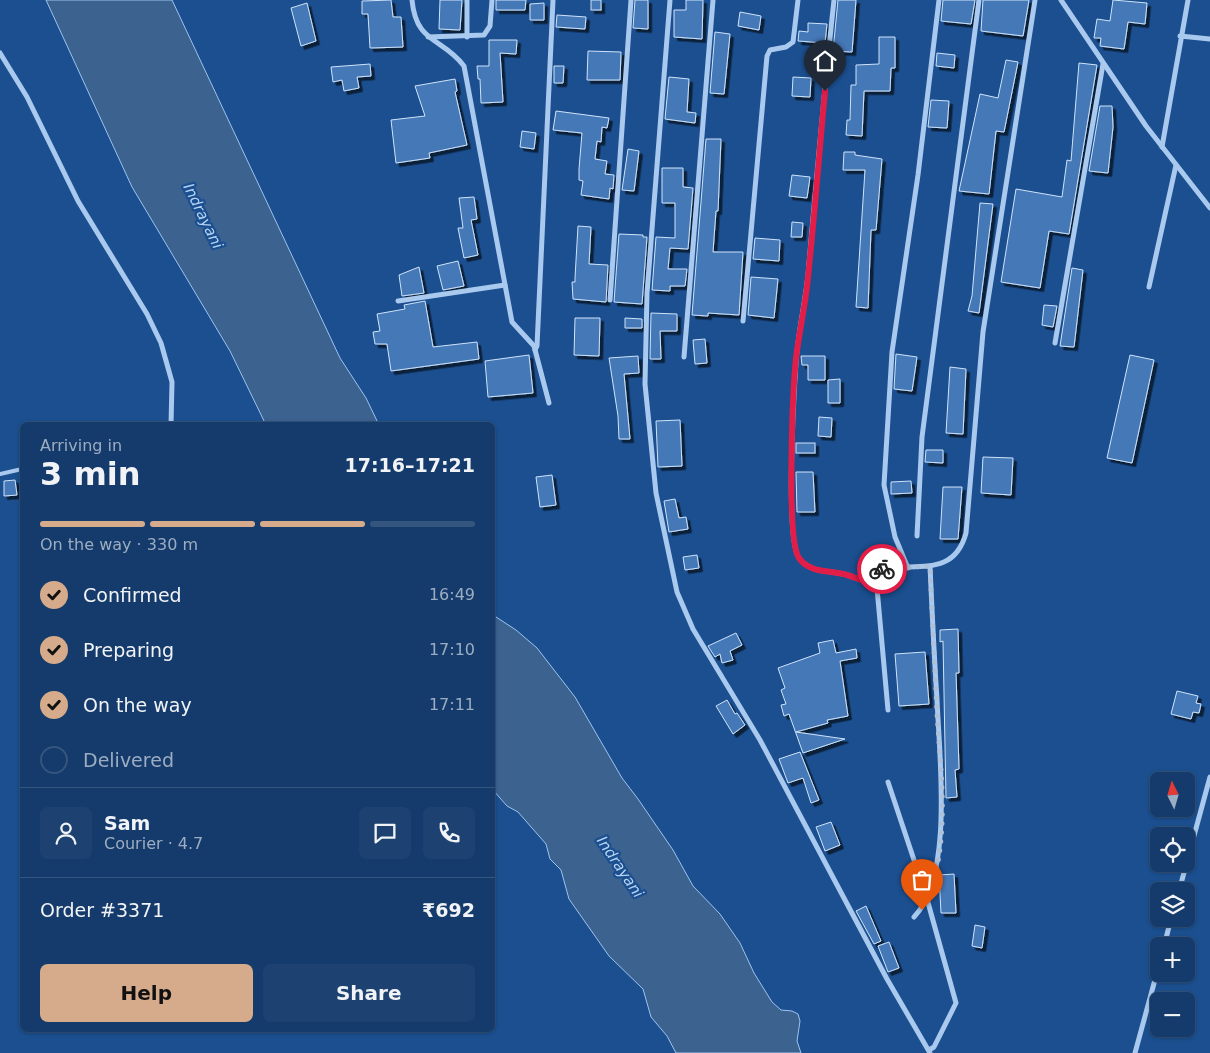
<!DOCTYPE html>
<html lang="en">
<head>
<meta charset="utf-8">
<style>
  :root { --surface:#143b6b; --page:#1d4271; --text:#f1f3f6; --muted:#9dadc1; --line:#33557e; --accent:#d6ab8b }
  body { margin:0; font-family:"DejaVu Sans",sans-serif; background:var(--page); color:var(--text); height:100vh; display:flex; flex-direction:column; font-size:19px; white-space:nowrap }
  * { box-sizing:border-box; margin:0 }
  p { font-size:16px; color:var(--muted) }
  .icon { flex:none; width:28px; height:28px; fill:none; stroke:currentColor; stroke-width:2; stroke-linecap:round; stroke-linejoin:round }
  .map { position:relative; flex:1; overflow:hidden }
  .sheet { position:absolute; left:20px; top:422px; width:475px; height:610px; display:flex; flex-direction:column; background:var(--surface); border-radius:8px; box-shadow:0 1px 4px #0004,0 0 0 1px var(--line) }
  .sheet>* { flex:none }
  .needle { width:32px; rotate:355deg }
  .buttons { position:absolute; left:1150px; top:772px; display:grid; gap:10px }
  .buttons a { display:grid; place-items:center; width:45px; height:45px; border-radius:8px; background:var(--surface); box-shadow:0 1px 4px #0004,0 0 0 1px var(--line); font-size:25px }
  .pin { position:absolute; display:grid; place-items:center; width:42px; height:42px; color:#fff; margin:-51px -21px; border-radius:50% 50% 50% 0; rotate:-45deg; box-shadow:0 0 5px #0007 }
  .pin .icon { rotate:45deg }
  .courier { position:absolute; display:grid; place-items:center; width:50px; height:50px; margin:-25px; border:4px solid #e11d48; border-radius:50%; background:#fff; color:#222; box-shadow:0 1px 6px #0007 }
  .overview em { font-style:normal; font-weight:800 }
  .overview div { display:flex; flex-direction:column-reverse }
  .overview { display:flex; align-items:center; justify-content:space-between; height:85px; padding:0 20px }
  h1 { font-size:32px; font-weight:800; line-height:38px }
  .bar { display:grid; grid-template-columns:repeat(4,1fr); gap:8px 5px; align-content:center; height:60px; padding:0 20px }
  .bar i { height:6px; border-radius:4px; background:var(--line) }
  .bar .selected { background:var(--accent) }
  .bar p { grid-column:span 4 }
  .line { display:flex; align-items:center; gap:12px; padding:0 20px; border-top:1px solid var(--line) }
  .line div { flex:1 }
  .round { display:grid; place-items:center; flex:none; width:52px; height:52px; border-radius:8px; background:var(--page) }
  ol { padding:0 20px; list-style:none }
  li { display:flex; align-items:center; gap:15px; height:55px }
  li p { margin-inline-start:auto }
  li .icon { padding:5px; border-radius:50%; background:var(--accent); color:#111; stroke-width:4 }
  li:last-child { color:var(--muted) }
  li i { width:28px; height:28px; border:2px solid var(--line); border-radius:50% }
  .action { display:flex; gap:10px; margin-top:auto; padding:10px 20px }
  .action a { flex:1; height:58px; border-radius:8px; background:var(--accent); color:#111; font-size:20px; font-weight:800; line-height:58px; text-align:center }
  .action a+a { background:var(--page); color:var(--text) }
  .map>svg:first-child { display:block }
  .water { fill:#3c6290; stroke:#9cc4f0 }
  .building { fill:#4478b7; stroke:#cfe3fa; filter:url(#shadow) }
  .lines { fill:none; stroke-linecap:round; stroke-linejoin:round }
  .service { stroke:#a9c9ee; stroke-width:4 }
  .minor { stroke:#a9c9ee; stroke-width:5 }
  .done { stroke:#afc1d8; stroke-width:5; stroke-dasharray:0 9 }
  .route { stroke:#e11d48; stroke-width:6 }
  .labels { text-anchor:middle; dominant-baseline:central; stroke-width:4.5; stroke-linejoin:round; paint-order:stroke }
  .water-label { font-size:15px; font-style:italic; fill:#b5d3f5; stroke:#1b4f8f }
</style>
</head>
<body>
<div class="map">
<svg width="1210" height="1053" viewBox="0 0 1210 1053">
  <defs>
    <filter id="shadow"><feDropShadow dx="3.5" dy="3.5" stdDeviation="0" flood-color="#0009"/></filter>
  </defs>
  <rect width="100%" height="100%" fill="#1b4f8f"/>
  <g class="water">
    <path d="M46,0H172L340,358L366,398L379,425H266L230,351L132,187Z"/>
    <path d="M493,615L516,630L537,648L575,697L622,778L638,799L673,850L693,886L720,914L740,943L754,973L772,1002L781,1010L792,1011L798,1014L800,1021L797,1041L801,1053H676L667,1036L651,1017L643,989L609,956L569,899L561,870L550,859L546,844L518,812L507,806L493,790Z"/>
  </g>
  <g class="building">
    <path d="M391,0L393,17H401L403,47L370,48L368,14H362V1Z"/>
    <path d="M440,0H462L460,30L439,29Z"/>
    <path d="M496,0H526L525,10H496Z"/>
    <rect x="591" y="0" width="10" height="10"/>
    <path d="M635,0H648V29L633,28Z"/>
    <path d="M686,0H703L702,39L674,37V10H686Z"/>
    <path d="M838,0H856L852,52L833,51Z"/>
    <path d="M943,0H975L971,24L941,21Z"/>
    <path d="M983,0H1029L1023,36L981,31Z"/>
    <path d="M1113,0L1147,3L1145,24L1128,22L1124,49L1100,46L1101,38H1094L1097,19L1110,21Z"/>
    <path d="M307,3L316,41L301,46L291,8Z"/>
    <path d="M544,3V20H530V4Z"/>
    <path d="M740,12L761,16L759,30L738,26Z"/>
    <path d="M557,15L586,17L585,29L556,27Z"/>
    <path d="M808,23L827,24L825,43L798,41L799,31L808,32Z"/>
    <path d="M715,32L730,34L724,94L710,93Z"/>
    <path d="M879,37H895V68H891L890,91H864L862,136L846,135L847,120H850L851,85H856V65L879,64Z"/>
    <path d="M489,40H517L516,54L500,53L503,102L481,103L480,79H478L477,66H489Z"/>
    <path d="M588,51L621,52L620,80H587Z"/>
    <path d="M937,53L955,55L954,68L936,66Z"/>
    <path d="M1006,60L1018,62L1004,132L996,131L989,194L959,191L980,94L998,98Z"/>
    <path d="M1079,63L1097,65L1069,234L1049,231L1040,288L1001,282L1016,189L1062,197L1067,160L1071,161Z"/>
    <path d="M370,64L371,76L357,77L359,88L344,91L342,80L333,82L331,67Z"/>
    <path d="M554,66H564L563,83H554Z"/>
    <path d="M669,77L689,79L687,112L696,113L695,123L665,119Z"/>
    <path d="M793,77L811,78L810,97L792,96Z"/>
    <path d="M455,79L457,91L455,92L467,145L429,153L430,158L396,163L391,120L425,116L415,86Z"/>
    <path d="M931,100L949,101L947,128L928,127Z"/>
    <path d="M1100,106H1112L1113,127L1108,173L1089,171Z"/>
    <path d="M556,111L609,118L607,128L602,127L601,142L597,141L595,159L607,161L605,174L614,175L613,189L610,188L609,199L581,195L583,181L579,180V169L582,133L553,130Z"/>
    <path d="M522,131L536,133L534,149L520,147Z"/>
    <path d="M706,139H721L718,211H716L713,252H743L739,315L708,313V316L692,315Z"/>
    <path d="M628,149L639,151L634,191L622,190Z"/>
    <path d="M844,152H855V155L882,159L876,230H871L868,308L856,307L865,170H843Z"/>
    <path d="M662,168H683V187L693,188L688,249L670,248L668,269H687L685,286H670V291L652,290L656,237L675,238V203H662Z"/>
    <path d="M792,175L810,177L807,198L789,196Z"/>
    <path d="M474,197L477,219L471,220L478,255L464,258L458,228H463L459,198Z"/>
    <path d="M980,203L993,204L979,313L968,311L972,296Z"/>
    <path d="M792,222L803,223L802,237H791Z"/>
    <path d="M578,226L591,227L589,264L608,265L606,302L573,299L572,282H575V278Z"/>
    <path d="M619,234L643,235V237H647L642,304L614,302Z"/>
    <path d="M755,238L780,240L779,261L753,259Z"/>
    <path d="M458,261L464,286L443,290L437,266Z"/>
    <path d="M419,267L424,293L402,296L399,275Z"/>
    <path d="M1072,268L1083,270L1074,347L1060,346Z"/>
    <path d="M751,277L778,279L774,318L748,315Z"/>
    <path d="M425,301L433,347L477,342L479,359L391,371L387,344H375L373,332L380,331L377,314L405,309L404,305Z"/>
    <path d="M1044,305L1057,306L1053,327L1042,325Z"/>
    <path d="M651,313L677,314V331H660L661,359H650Z"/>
    <path d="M575,318H600L599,356L574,355Z"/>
    <path d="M625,318L642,319V328H625Z"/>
    <path d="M705,339L707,363L695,364L693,340Z"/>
    <path d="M896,354L917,357L912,391L894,389Z"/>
    <path d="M529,355L533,393L488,397L485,361Z"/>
    <path d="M1130,355L1154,360L1132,463L1107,458Z"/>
    <path d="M638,356L639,373L624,374L630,439H619L618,416L609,358Z"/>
    <path d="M801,356H825V380H808V365H802Z"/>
    <path d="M950,367L966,369L963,434L946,433Z"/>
    <path d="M840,379V403H828V380Z"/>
    <path d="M819,417L832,418L831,437L818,436Z"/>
    <path d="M680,420L682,466L658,467L656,421Z"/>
    <rect x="796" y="443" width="19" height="10"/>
    <path d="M926,450H943V463L925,462Z"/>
    <path d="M983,457L1013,458L1011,495L981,493Z"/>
    <path d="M796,472H813L815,512H797Z"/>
    <path d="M552,475L556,505L540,507L536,477Z"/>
    <path d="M15,480L17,495L4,496V481Z"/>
    <path d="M911,481L912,493L891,494V482Z"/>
    <path d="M943,487H962L958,539H940Z"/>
    <path d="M675,499L679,518L686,517L688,529L669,532L664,501Z"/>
    <path d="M697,555L699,568L685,570L683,557Z"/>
    <path d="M958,629L959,673H956L959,769L955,770L957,797L946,798L943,641L940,642V630Z"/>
    <path d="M736,633L742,645L730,651L733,660L722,663L720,654L715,657L708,646Z"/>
    <path d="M833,640L836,653L856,649L857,658L840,661L848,716L827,720L828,723L796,732L845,739L803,753L789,714L784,716L781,705L786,704L781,690L785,688L778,668L820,653L818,643Z"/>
    <path d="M925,652L929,704L899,706L895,654Z"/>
    <path d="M1177,691L1198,696L1196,703L1201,704L1199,713L1193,712L1191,719L1171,714Z"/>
    <path d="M727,700L735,714L737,713L745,725L733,734L716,706Z"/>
    <path d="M800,752L819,800L811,803L803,778L788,783L779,759Z"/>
    <path d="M831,822L840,845L825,851L816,827Z"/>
    <path d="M954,874L956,913H941L939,875Z"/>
    <path d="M866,906L881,941L874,944L856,911Z"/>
    <path d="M975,925L985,927L982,948L972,946Z"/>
    <path d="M889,942L899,968L888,972L878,946Z"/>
  </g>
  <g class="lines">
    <path class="service" d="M0,474L22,469"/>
    <g class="minor">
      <path d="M412,0C416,44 442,37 464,66L512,322L534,346L549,403"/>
      <path d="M670,0L647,293L645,384L656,493L677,592L693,629L760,740L887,979L930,1053"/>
      <path d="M834,0C824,92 816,184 808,275C805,304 798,333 796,362C794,393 785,538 799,558C810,574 832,570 847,575C858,578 864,583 876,582"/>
      <path d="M1061,0L1146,126L1210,208"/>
      <path d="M1180,36L1210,39"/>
      <path d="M428,37L484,35L490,26L492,0"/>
      <path d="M467,37V0"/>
      <path d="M0,53L27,97L78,201L147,314L161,343L172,382L171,425"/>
      <path d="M1162,147L1188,0"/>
      <path d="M1149,287L1176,165"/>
      <path d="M610,300L631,0"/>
      <path d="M398,301L505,285"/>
      <path d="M743,321L767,56L770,50L786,47L793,42L798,0"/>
      <path d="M1055,343L1103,64"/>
      <path d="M535,350L537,346L553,0"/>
      <path d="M684,357L713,0"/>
      <path d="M917,536L922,437L979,0"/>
      <path d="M908,568L895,537L884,485L892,352L918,175L939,0"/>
      <path d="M888,710L876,577L883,569C918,563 954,577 966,533L983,332L1035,0"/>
      <path d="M888,782L927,899L956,1003L934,1047L929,1050"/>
      <path d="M1179,891L1210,777"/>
      <path d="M914,917C954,876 939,754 937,699C934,655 932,610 930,566"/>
      <path d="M1164,946L1171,919"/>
      <path d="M1135,1053L1159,965"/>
    </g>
  </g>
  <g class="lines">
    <path class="done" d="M882,569L930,566C932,615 935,665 937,714C941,777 952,852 922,910"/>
    <path class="route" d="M825,91C819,156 814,222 807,287C804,311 799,334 796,358C793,387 786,540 799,558C810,574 832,570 847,575C858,578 864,583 876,582V577L882,569"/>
  </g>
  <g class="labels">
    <g class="water-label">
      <text transform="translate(203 216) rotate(64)">Indrayani</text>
      <text transform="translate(620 867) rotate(56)">Indrayani</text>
    </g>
  </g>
</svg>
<div class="buttons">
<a><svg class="needle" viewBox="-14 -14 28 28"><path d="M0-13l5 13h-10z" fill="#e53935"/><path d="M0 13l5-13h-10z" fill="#9dadc1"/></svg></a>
<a><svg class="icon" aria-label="locate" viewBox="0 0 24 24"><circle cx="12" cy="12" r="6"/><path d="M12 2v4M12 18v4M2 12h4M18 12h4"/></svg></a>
<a><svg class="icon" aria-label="layers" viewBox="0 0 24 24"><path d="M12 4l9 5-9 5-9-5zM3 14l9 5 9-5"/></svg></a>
<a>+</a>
<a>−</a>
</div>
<div class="pin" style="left:922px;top:910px;background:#ea580c"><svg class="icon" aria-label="bag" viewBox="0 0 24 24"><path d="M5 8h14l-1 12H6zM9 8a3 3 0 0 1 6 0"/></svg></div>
<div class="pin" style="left:825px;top:91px;background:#1f2937"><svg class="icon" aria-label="home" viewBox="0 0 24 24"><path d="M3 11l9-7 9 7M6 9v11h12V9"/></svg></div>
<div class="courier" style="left:882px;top:569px"><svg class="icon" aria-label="bike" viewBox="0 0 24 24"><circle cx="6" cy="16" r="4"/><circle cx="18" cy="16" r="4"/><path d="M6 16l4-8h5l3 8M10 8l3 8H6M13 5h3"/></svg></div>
<section class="sheet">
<div class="overview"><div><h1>3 min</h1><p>Arriving in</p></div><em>17:16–17:21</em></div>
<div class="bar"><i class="selected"></i><i class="selected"></i><i class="selected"></i><i></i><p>On the way · 330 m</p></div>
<ol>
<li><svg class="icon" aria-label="check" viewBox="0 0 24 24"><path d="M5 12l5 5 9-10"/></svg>Confirmed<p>16:49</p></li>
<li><svg class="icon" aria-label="check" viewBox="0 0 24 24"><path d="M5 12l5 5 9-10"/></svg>Preparing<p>17:10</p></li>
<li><svg class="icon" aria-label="check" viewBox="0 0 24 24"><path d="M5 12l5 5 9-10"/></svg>On the way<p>17:11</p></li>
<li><i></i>Delivered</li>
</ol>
<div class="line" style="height:90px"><a class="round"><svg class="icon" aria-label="person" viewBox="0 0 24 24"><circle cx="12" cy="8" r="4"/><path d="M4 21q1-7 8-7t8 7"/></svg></a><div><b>Sam</b><p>Courier · 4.7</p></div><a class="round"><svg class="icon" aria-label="chat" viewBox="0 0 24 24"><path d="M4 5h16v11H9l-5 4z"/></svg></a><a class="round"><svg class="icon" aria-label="phone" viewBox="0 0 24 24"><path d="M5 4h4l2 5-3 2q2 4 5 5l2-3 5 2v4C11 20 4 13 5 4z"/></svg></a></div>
<div class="line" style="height:65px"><div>Order #3371</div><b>₹692</b></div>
<div class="action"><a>Help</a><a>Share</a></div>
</section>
</div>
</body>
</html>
